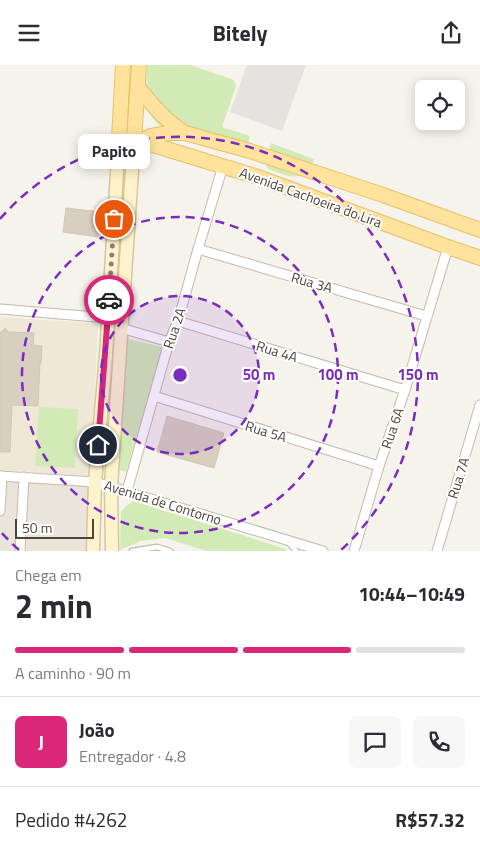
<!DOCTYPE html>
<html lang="pt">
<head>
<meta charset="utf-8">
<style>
  :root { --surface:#fff; --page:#f7f7f7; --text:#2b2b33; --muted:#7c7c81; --line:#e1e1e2; --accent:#db2777 }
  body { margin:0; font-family:"Titillium Web",sans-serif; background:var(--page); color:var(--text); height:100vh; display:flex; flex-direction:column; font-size:19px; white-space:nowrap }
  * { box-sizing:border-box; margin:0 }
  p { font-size:16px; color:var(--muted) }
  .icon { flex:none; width:28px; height:28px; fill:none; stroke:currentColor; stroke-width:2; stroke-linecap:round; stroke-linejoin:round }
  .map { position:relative; height:486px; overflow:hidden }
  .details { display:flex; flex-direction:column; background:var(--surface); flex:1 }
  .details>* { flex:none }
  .buttons { position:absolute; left:415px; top:15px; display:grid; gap:10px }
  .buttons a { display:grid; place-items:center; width:50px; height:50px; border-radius:8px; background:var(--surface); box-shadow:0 2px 12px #0003; font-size:25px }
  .scale { position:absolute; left:15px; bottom:12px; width:79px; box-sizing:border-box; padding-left:5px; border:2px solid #4b4439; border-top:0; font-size:14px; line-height:18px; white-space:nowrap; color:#4b4439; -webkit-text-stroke:4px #fff; paint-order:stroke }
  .pin { position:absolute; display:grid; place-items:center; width:42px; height:42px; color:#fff; margin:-21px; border:2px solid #fff; border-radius:50%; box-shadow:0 1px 5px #0007 }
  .courier { position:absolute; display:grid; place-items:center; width:50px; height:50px; margin:-25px; border:4px solid #db2777; border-radius:50%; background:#fff; color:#222; box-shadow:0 1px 6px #0007 }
  .bubble { position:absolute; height:35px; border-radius:8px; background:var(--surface); box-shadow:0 2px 12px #0003; font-size:16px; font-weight:700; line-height:35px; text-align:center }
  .summary em { font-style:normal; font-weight:700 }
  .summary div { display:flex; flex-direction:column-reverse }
  .summary { display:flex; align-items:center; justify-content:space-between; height:85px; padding:0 15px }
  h1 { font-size:32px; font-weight:700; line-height:38px }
  .bar { display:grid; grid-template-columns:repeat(4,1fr); gap:8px 5px; align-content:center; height:60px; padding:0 15px }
  .bar i { height:6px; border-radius:4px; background:var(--line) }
  .bar .on { background:var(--accent) }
  .bar p { grid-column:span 4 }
  .line { display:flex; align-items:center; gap:12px; padding:0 15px; border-top:1px solid var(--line) }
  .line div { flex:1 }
  .round { display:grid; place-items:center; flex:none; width:52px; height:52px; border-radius:8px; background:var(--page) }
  header { display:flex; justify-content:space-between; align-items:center; height:65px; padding:0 15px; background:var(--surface); font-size:22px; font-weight:700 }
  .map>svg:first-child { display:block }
  .residential { fill:#eae5da }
  .education { fill:#efe8d6 }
  .green { fill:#d2eab5 }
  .parking { fill:#e5e3e0 }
  .building { fill:#d8cfc1; stroke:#d3c7b4 }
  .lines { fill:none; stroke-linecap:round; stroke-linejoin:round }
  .lane-casing { stroke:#c2bbae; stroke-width:7 }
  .street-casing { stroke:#c2bbae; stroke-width:11 }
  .secondary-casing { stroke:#d6c79b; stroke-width:15 }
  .primary-casing { stroke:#e6c16a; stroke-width:16 }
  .lane { stroke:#fff; stroke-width:4.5 }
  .street { stroke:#fff; stroke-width:9 }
  .secondary { stroke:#fff3cd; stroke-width:12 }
  .primary { stroke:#ffe39c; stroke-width:14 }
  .done { stroke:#878178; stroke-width:5; stroke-dasharray:0 9 }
  .route { stroke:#db2777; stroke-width:6 }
  .ring { fill:none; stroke:#7b2cbf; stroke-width:2.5; stroke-dasharray:9 6 }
  .labels { text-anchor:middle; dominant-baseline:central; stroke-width:4; stroke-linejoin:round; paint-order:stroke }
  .street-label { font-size:14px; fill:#4b4439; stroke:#fff }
  .centre { fill:#7b2cbf; stroke:#fff; stroke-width:2.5 }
  .ring-label { font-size:15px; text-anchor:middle; font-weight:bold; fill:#7b2cbf; stroke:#fff; stroke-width:4; stroke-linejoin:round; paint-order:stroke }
</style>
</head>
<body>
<header><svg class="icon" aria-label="menu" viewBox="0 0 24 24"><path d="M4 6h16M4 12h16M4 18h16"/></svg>Bitely<svg class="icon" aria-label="share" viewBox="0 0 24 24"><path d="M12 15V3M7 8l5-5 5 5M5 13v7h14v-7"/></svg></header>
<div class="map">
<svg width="480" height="486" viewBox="0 0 480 486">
  <rect width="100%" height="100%" fill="#f6f3ec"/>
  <path class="residential" d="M0,412L95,417L91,486H0Z"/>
  <path class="education" d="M0,252L93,258L98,261L91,411L0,405Z"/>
  <g class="green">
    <path d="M147,0H190L234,15L236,21L222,62L250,71L248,77L242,83L211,79L203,81L173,70L162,63L154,55L147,45L146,32Z"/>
    <path d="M271,78L314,94C304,120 287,111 268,104L265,98Z"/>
    <path d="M127,274L163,282L126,407L117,404Z"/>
    <path d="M39,342L78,344L75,403L35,401Z"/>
    <path d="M133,436L286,484L287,486H207L165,473L141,476L120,485L121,447L126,441Z"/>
  </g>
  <path class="parking" d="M247,0H306L282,66L230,47Z"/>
  <g class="building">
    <path d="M66,143L101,147L98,172L63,167Z"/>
    <path d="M5,263L8,267L34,268L33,280L42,281L41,298H40L38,341L12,340L10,387H0V268Z"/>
    <path d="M167,351L224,368L214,403L157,387Z"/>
  </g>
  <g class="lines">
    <defs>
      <g id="lane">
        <path d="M289,478L296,486"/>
        <path d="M132,486L157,482L170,486"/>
      </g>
      <g id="street">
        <path d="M198,184L426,251"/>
        <path d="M0,244L108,253"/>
        <path d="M178,256L405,325"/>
        <path d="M121,263L169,277"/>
        <path d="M154,331L379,401"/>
        <path d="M0,411L95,417L323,486"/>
        <path d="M127,426L169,277L178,256L198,184L223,101"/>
        <path d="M0,446L2,411"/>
        <path d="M20,486L24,412"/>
        <path d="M354,486L379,401L405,325L448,182"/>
        <path d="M437,486L480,340"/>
      </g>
      <g id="secondary">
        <path d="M93,486L95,417L106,290L119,74"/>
        <path d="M112,486L111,421L134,75"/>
      </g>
      <g id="primary">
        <path d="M123,0L119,74L140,76L258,112L448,182L480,193"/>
        <path d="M138,22C152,40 165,55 185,68"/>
        <path d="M134,75L139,0"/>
        <path d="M140,76L151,71L169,68H185L250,86L383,130L480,165"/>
      </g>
    </defs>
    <use href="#lane" class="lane-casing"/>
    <use href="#street" class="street-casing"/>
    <use href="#secondary" class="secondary-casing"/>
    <use href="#primary" class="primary-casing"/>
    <use href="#lane" class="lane"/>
    <use href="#street" class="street"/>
    <use href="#secondary" class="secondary"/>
    <use href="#primary" class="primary"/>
  </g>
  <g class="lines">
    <path class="done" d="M109,235L114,154"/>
    <path class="route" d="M98,380L109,235"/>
  </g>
  <circle cx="180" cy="310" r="79" fill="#7b2cbf" fill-opacity=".12"/>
  <g class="ring">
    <circle cx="180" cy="310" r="79"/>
    <circle cx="180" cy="310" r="158"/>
    <path d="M19 485A238 238 0 0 1 0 466M0 154A238 238 0 1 1 341 485"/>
  </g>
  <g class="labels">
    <g class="street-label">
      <text transform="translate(311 132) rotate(20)">Avenida Cachoeira do Lira</text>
      <text transform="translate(312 217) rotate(16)">Rua 3A</text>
      <text transform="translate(174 263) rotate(-71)">Rua 2A</text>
      <text transform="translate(277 286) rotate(17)">Rua 4A</text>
      <text transform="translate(392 363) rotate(-71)">Rua 6A</text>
      <text transform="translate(266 366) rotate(17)">Rua 5A</text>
      <text transform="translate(458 413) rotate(-73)">Rua 7A</text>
      <text transform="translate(163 437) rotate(17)">Avenida de Contorno</text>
    </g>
  </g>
  <circle cx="180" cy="310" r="8" class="centre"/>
  <g class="ring-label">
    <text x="259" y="315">50 m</text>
    <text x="338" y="315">100 m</text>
    <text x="418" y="315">150 m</text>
  </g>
</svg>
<div class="buttons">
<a><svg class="icon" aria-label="locate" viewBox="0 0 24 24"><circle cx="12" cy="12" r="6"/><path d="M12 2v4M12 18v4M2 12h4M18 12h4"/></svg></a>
</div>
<div class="scale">50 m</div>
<div class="pin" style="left:114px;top:154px;background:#ea580c"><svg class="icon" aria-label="bag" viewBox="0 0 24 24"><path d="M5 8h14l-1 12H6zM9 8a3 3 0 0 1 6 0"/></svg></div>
<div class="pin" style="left:98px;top:380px;background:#1f2937"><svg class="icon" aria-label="home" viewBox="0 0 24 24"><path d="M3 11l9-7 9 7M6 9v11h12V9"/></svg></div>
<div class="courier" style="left:109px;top:235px"><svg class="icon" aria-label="car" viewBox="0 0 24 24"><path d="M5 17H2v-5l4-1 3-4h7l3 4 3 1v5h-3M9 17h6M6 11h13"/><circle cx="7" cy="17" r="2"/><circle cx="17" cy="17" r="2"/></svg></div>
<div class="bubble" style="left:78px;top:69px;width:72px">Papito</div>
</div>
<section class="details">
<div class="summary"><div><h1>2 min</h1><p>Chega em</p></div><em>10:44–10:49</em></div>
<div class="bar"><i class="on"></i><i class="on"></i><i class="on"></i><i></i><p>A caminho · 90 m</p></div>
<div class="line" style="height:90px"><b class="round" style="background:var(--accent);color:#fff">J</b><div><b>João</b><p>Entregador · 4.8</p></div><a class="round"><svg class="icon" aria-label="chat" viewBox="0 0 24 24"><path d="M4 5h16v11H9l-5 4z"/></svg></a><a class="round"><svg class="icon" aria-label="phone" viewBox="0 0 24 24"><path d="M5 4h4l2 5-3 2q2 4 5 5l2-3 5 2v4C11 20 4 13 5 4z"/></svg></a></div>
<div class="line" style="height:65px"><div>Pedido #4262</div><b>R$57.32</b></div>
</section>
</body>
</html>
